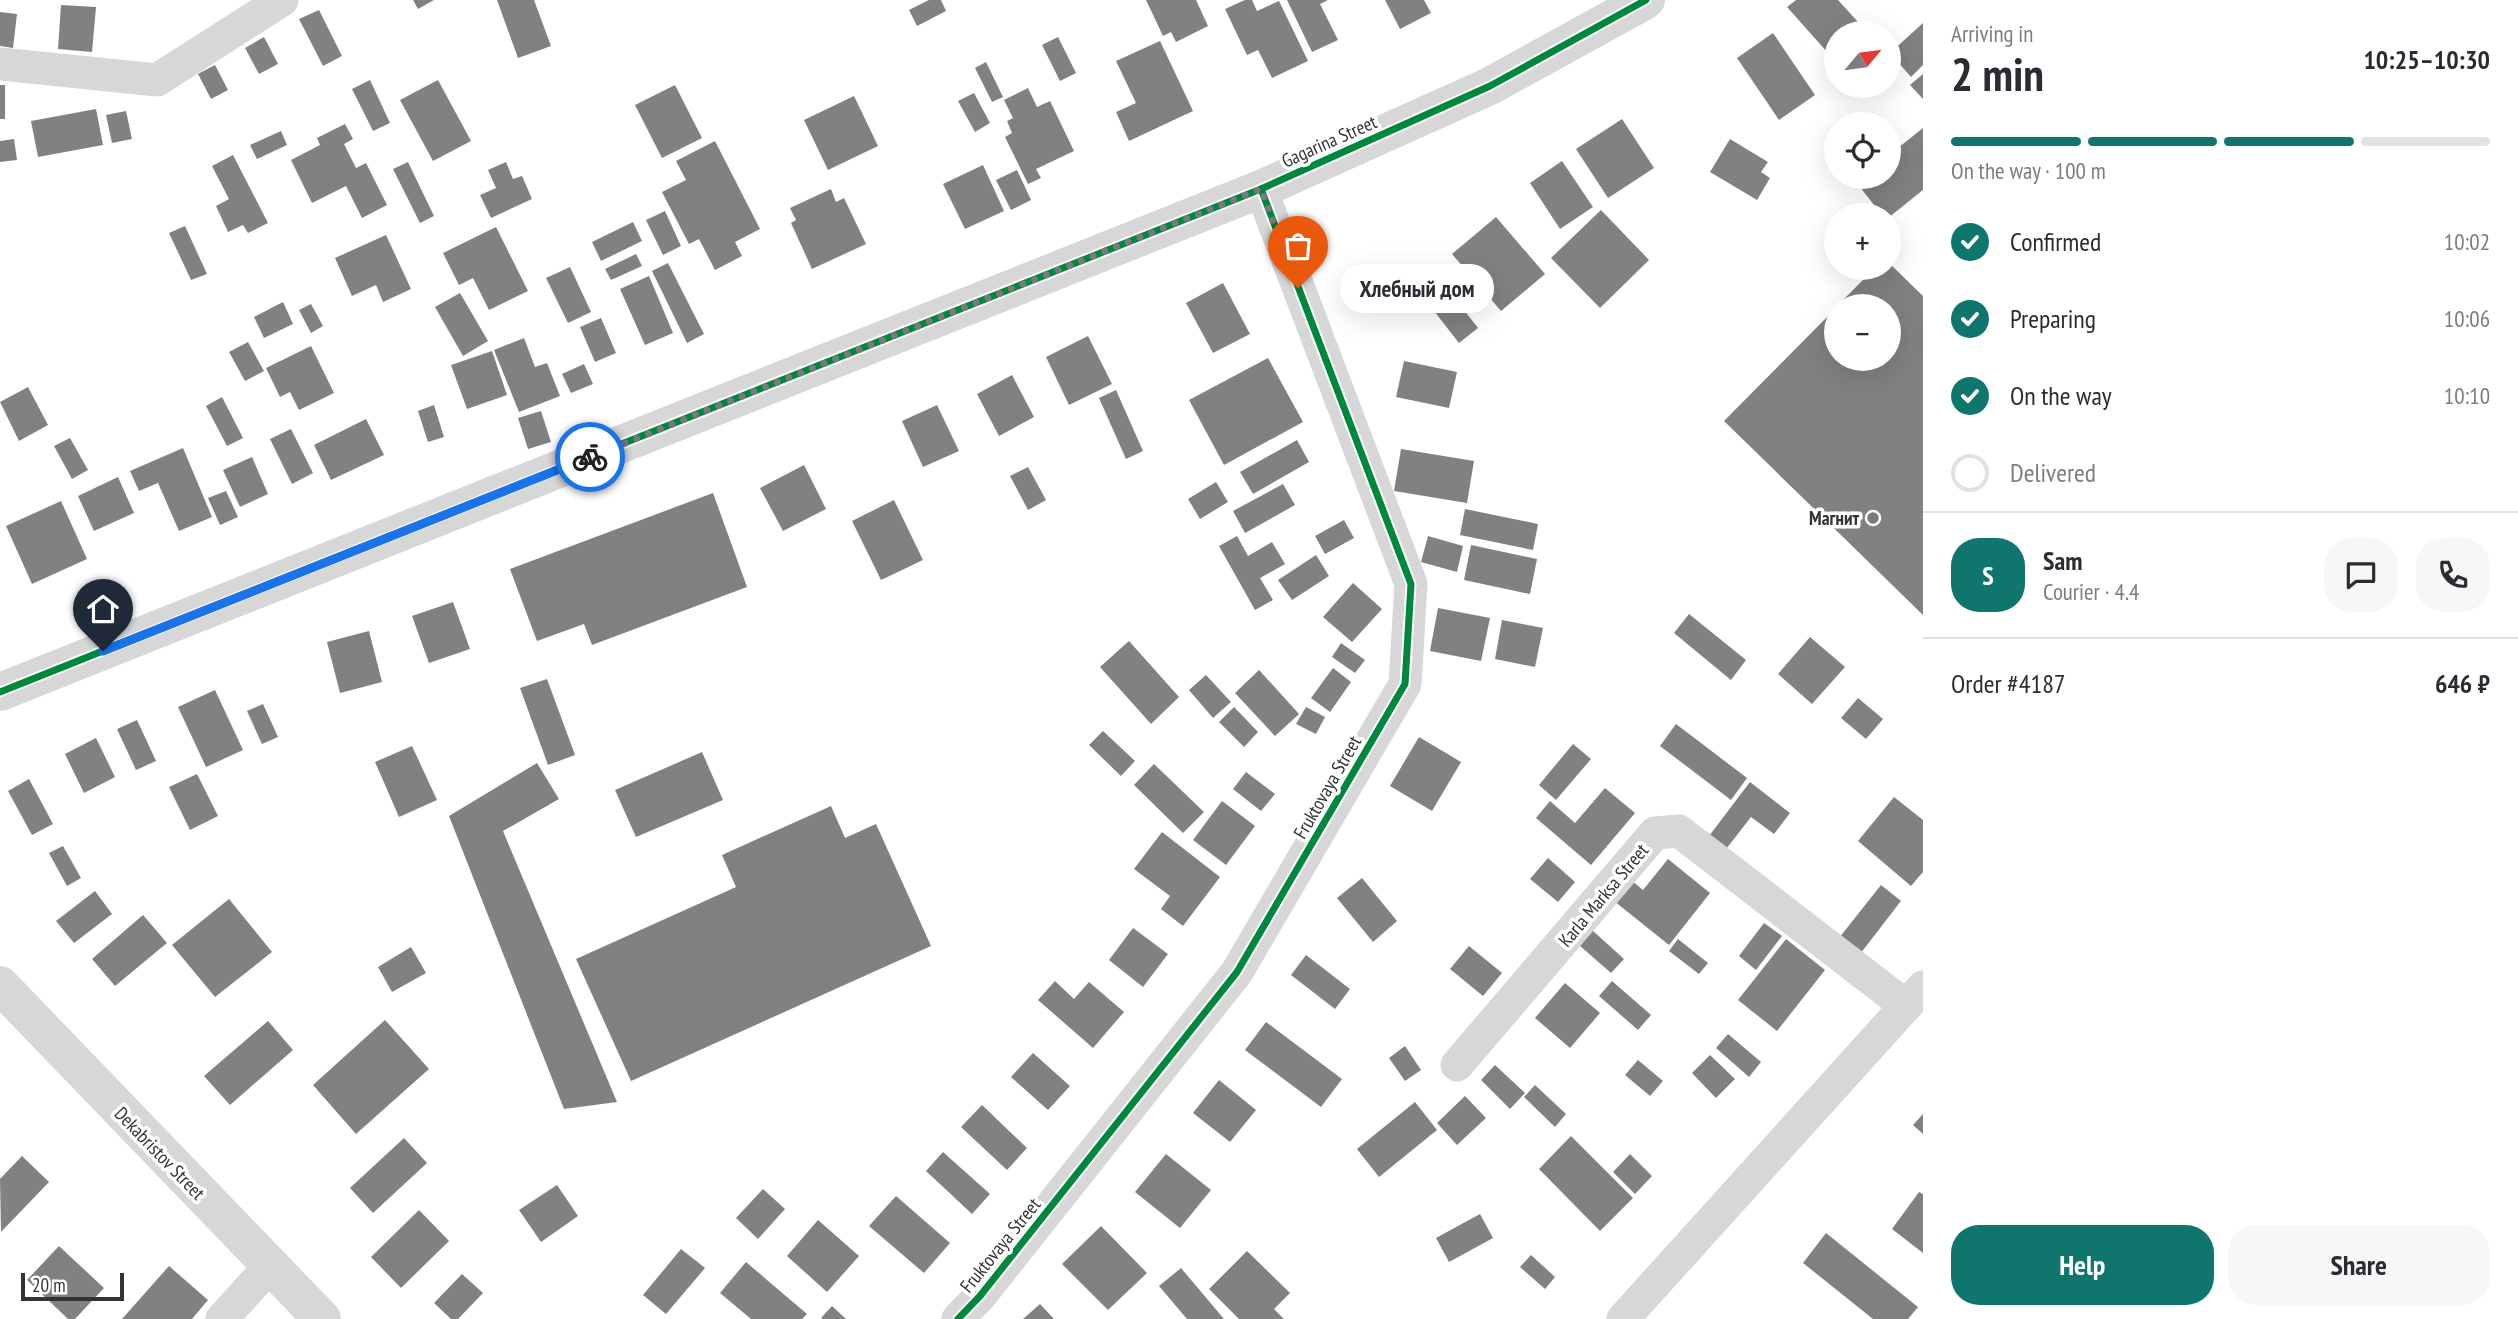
<!DOCTYPE html>
<html lang="en">
<head>
<meta charset="utf-8">
<style>
  :root { --surface:#fff; --page:#f7f7f7; --text:#2b2b33; --muted:#7c7c81; --line:#e1e1e2; --accent:#0f766e }
  body { margin:0; font-family:"PT Sans Narrow",sans-serif; background:var(--page); color:var(--text); height:100vh; display:flex; flex-direction:column; font-size:26px; white-space:nowrap }
  * { box-sizing:border-box; margin:0 }
  p { font-size:23px; color:var(--muted) }
  .icon { flex:none; width:38px; height:38px; fill:none; stroke:currentColor; stroke-width:2; stroke-linecap:round; stroke-linejoin:round }
  .map { position:relative; flex:1; overflow:hidden }
  .details { display:flex; flex-direction:column; background:var(--surface); width:595px }
  .details>* { flex:none }
  .needle { width:46px; rotate:61deg }
  .controls { position:absolute; left:1824px; top:21px; display:grid; gap:14px }
  .controls a { display:grid; place-items:center; width:77px; height:77px; border-radius:50%; background:var(--surface); box-shadow:0 7px 28px #0002; font-size:35px }
  .scale { position:absolute; left:21px; bottom:18px; width:103px; box-sizing:border-box; padding-left:7px; border:4px solid #333; border-top:0; font-size:19px; line-height:24px; white-space:nowrap; color:#333; -webkit-text-stroke:5px #fff; paint-order:stroke }
  .pin { position:absolute; display:grid; place-items:center; width:60px; height:60px; color:#fff; margin:-72px -30px; border-radius:50% 50% 50% 0; rotate:-45deg; box-shadow:0 0 7px #0007 }
  .pin .icon { rotate:45deg }
  .courier { position:absolute; display:grid; place-items:center; width:70px; height:70px; margin:-35px; border:5px solid #1a73e8; border-radius:50%; background:#fff; color:#222; box-shadow:0 2px 9px #0007 }
  .bubble { position:absolute; height:49px; border-radius:24px; background:var(--surface); box-shadow:0 7px 28px #0002; font-size:23px; font-weight:700; line-height:49px; text-align:center }
  .headline em { font-style:normal; font-weight:700 }
  .headline div { display:flex; flex-direction:column-reverse }
  .headline { display:flex; align-items:center; justify-content:space-between; height:119px; padding:0 28px }
  h1 { font-size:46px; font-weight:700; line-height:52px }
  .bar { display:grid; grid-template-columns:repeat(4,1fr); gap:10px 7px; align-content:center; height:84px; padding:0 28px }
  .bar i { height:9px; border-radius:5px; background:var(--line) }
  .bar .active { background:var(--accent) }
  .bar p { grid-column:span 4 }
  .line { display:flex; align-items:center; gap:18px; padding:0 28px; border-top:2px solid var(--line) }
  .line div { flex:1 }
  .round { display:grid; place-items:center; flex:none; width:74px; height:74px; border-radius:28px; background:var(--page) }
  ol { padding:0 28px; list-style:none }
  li { display:flex; align-items:center; gap:21px; height:77px }
  li p { margin-inline-start:auto }
  li .icon { padding:7px; border-radius:50%; background:var(--accent); color:#fff; stroke-width:4 }
  li:last-child { color:var(--muted) }
  li i { width:38px; height:38px; border:4px solid var(--line); border-radius:50% }
  .cta { display:flex; gap:14px; margin-top:auto; padding:14px 28px }
  .cta a { flex:1; height:80px; border-radius:28px; background:var(--accent); color:#fff; font-size:28px; font-weight:700; line-height:80px; text-align:center }
  .cta a+a { background:var(--page); color:var(--text) }
  main { display:flex; flex:1; min-height:0 }
  .map>svg:first-child { display:block }
  .building { fill:#818181 }
  .lines { fill:none; stroke-linecap:round; stroke-linejoin:round }
  .minor { stroke:#d7d7d7; stroke-width:33 }
  .tertiary { stroke:#d7d7d7; stroke-width:38 }
  .cycleway-casing { stroke:#fff; stroke-width:11 }
  .cycleway { stroke:#00873e; stroke-width:7 }
  .done { stroke:#7a7a7a; stroke-width:7; stroke-dasharray:0 12.6 }
  .route { stroke:#1a73e8; stroke-width:9 }
  .poi-dot { fill:#7a7a7a; stroke:#fff; stroke-width:2.5 }
  .labels { text-anchor:middle; dominant-baseline:central; stroke-width:7; stroke-linejoin:round; paint-order:stroke }
  .street-label { font-size:19px; fill:#333; stroke:#fff }
  .poi-label { font-size:19px; font-weight:bold; fill:#333; stroke:#fff; text-anchor:end }
</style>
</head>
<body>
<main>
<div class="map">
<svg width="1923" height="1319" viewBox="0 0 1923 1319">
  <rect width="100%" height="100%" fill="#fff"/>
  <g class="building">
    <path d="M413,0H434L418,9Z"/>
    <path d="M497,0H534L551,46L518,58Z"/>
    <path d="M929,0H941L946,11L917,26L909,10Z"/>
    <path d="M1146,0H1196L1208,26L1176,42L1171,32L1163,36Z"/>
    <path d="M1245,0H1252L1257,11L1279,1L1308,61L1272,78L1258,50L1247,55L1225,9Z"/>
    <path d="M1287,0H1328L1320,4L1338,40L1312,52Z"/>
    <path d="M1385,0H1424L1431,13L1400,29Z"/>
    <path d="M1796,0H1838L1868,33H1836V62L1787,7Z"/>
    <path d="M61,5L96,7L92,52L58,49Z"/>
    <path d="M319,10L342,56L323,66L299,19Z"/>
    <path d="M0,12L17,14L13,48L0,46Z"/>
    <path d="M1923,23V65L1911,77L1890,53Z"/>
    <path d="M1773,33L1815,95L1779,120L1737,58Z"/>
    <path d="M264,37L278,64L259,74L245,48Z"/>
    <path d="M1058,37L1076,73L1060,81L1042,45Z"/>
    <path d="M1160,41L1193,111L1129,141L1116,112L1136,103L1116,61Z"/>
    <path d="M986,62L1003,97L992,102L975,68Z"/>
    <path d="M215,65L228,90L211,99L198,74Z"/>
    <path d="M1923,74V99L1910,85Z"/>
    <path d="M370,80L390,123L373,131L352,89Z"/>
    <path d="M438,80L471,141L433,161L400,100Z"/>
    <rect x="0" y="85" width="5" height="34"/>
    <path d="M675,85L702,138L662,158L635,105Z"/>
    <path d="M1028,88L1037,107L1050,101L1074,151L1036,169L1041,178L1028,184L1005,137L1012,133L1007,121L1013,118L1004,100Z"/>
    <path d="M974,93L990,123L975,132L958,101Z"/>
    <path d="M854,96L878,146L828,170L804,120Z"/>
    <path d="M96,109L103,145L38,157L31,121Z"/>
    <path d="M126,111L132,139L112,143L106,115Z"/>
    <path d="M1622,119L1654,168L1608,198L1576,149Z"/>
    <path d="M345,124L353,139L344,144L356,168L366,163L387,205L362,218L346,186L312,203L291,160L320,145L317,138Z"/>
    <path d="M1923,128V190L1888,218V215H1882L1856,182L1863,177H1888V156Z"/>
    <path d="M281,131L287,145L257,159L250,145Z"/>
    <path d="M14,139L17,160L0,162V141Z"/>
    <path d="M1730,139L1768,162L1761,172L1770,178L1757,200L1710,172Z"/>
    <path d="M715,141L760,229L735,242L742,256L715,270L699,239L689,244L662,192L686,180L676,161Z"/>
    <path d="M233,155L268,223L248,233L243,225L228,232L216,206L229,199L212,166Z"/>
    <path d="M1562,161L1593,207L1560,229L1530,183Z"/>
    <path d="M408,162L434,216L420,223L393,169Z"/>
    <path d="M506,162L513,179L522,176L532,199L491,218L480,195L496,188L488,170Z"/>
    <path d="M983,165L1004,211L965,229L943,184Z"/>
    <path d="M1017,170L1031,200L1011,210L996,180Z"/>
    <path d="M831,189L836,202L844,198L866,244L812,269L791,223L796,220L790,208Z"/>
    <path d="M1601,210L1649,260L1600,308L1551,258Z"/>
    <path d="M665,211L681,246L663,255L646,220Z"/>
    <path d="M1496,217L1545,274L1501,311L1452,254Z"/>
    <path d="M633,222L642,241L601,261L592,242Z"/>
    <path d="M185,226L207,274L191,280L169,233Z"/>
    <path d="M496,227L528,291L489,310L473,278L459,285L443,253Z"/>
    <path d="M386,235L411,289L383,302L376,285L352,296L335,258Z"/>
    <path d="M636,254L642,266L611,280L605,269Z"/>
    <path d="M1888,262L1923,296V615L1724,421L1836,308V359H1888V306H1837L1875,268H1888Z"/>
    <path d="M668,263L704,334L687,343L652,271Z"/>
    <path d="M570,267L591,312L568,323L546,278Z"/>
    <path d="M649,276L673,333L645,345L620,289Z"/>
    <path d="M1439,278L1478,328L1459,343L1420,293Z"/>
    <path d="M1223,283L1250,334L1213,353L1186,303Z"/>
    <path d="M460,293L488,341L463,356L435,307Z"/>
    <path d="M283,302L293,324L264,338L254,317Z"/>
    <path d="M311,304L323,326L311,333L299,310Z"/>
    <path d="M601,318L616,353L595,362L580,327Z"/>
    <path d="M1088,336L1112,384L1069,405L1046,357Z"/>
    <path d="M524,338L535,367L547,363L560,396L519,412L494,350Z"/>
    <path d="M248,342L264,371L245,381L229,352Z"/>
    <path d="M311,346L334,393L299,410L290,392L280,397L266,368Z"/>
    <path d="M492,351L507,395L467,409L451,365Z"/>
    <path d="M1268,358L1303,422L1224,465L1189,400Z"/>
    <path d="M1404,361L1457,372L1449,408L1396,397Z"/>
    <path d="M584,364L593,384L571,393L562,374Z"/>
    <path d="M1012,375L1034,417L999,436L977,394Z"/>
    <path d="M28,387L48,425L19,441L0,402Z"/>
    <path d="M1116,390L1143,451L1126,459L1099,398Z"/>
    <path d="M222,397L243,438L227,446L206,406Z"/>
    <path d="M434,405L444,437L428,442L418,411Z"/>
    <path d="M937,405L959,451L923,467L902,421Z"/>
    <path d="M541,411L551,442L528,449L518,418Z"/>
    <path d="M366,419L384,455L331,480L314,445Z"/>
    <path d="M291,429L313,473L292,484L270,439Z"/>
    <path d="M70,438L88,470L72,479L54,446Z"/>
    <path d="M1297,440L1309,462L1253,494L1240,472Z"/>
    <path d="M183,448L212,517L179,531L158,483L139,491L130,471Z"/>
    <path d="M1401,449L1474,461L1467,503L1394,491Z"/>
    <path d="M252,457L268,494L240,507L223,470Z"/>
    <path d="M804,465L826,509L783,531L760,488Z"/>
    <path d="M1028,467L1046,500L1028,510L1010,476Z"/>
    <path d="M118,477L134,513L94,531L78,496Z"/>
    <path d="M1216,482L1228,502L1200,519L1188,499Z"/>
    <path d="M1283,484L1295,505L1245,533L1233,511Z"/>
    <path d="M226,491L238,517L220,525L208,498Z"/>
    <path d="M713,493L747,587L592,645L584,624L537,641L510,569Z"/>
    <path d="M894,500L923,560L881,580L852,521Z"/>
    <path d="M61,501L87,559L32,584L6,526Z"/>
    <path d="M1465,509L1538,524L1533,550L1460,535Z"/>
    <path d="M1344,520L1354,538L1325,554L1315,536Z"/>
    <path d="M1237,536L1248,556L1272,542L1285,564L1260,578L1273,600L1255,610L1219,546Z"/>
    <path d="M1428,536L1463,546L1457,572L1421,562Z"/>
    <path d="M1471,545L1537,559L1530,594L1464,580Z"/>
    <path d="M1316,555L1329,576L1292,600L1278,580Z"/>
    <path d="M1353,583L1382,609L1352,642L1323,617Z"/>
    <path d="M453,602L470,649L429,663L412,616Z"/>
    <path d="M1438,608L1490,618L1481,661L1430,651Z"/>
    <path d="M1689,614L1746,660L1731,680L1674,633Z"/>
    <path d="M1502,620L1543,628L1535,667L1495,659Z"/>
    <path d="M369,631L382,682L340,693L327,642Z"/>
    <path d="M1810,637L1845,667L1812,704L1778,674Z"/>
    <path d="M1129,641L1179,697L1151,724L1100,667Z"/>
    <path d="M1341,643L1365,660L1355,673L1332,657Z"/>
    <path d="M1333,668L1351,682L1330,712L1311,698Z"/>
    <path d="M1259,670L1299,714L1275,736L1235,693Z"/>
    <path d="M1206,675L1231,702L1213,718L1189,690Z"/>
    <path d="M547,679L575,755L548,765L520,688Z"/>
    <path d="M215,690L243,750L206,767L178,707Z"/>
    <path d="M1858,698L1883,719L1866,739L1841,718Z"/>
    <path d="M263,704L278,737L262,744L247,711Z"/>
    <path d="M1234,707L1258,732L1244,747L1219,722Z"/>
    <path d="M1306,707L1325,717L1316,734L1296,724Z"/>
    <path d="M137,720L156,761L136,770L117,729Z"/>
    <path d="M1676,724L1747,778L1731,800L1660,746Z"/>
    <path d="M1103,731L1135,761L1121,776L1089,745Z"/>
    <path d="M1419,737L1461,762L1432,811L1390,786Z"/>
    <path d="M96,738L115,777L84,793L65,754Z"/>
    <path d="M1573,744L1591,759L1556,800L1539,785Z"/>
    <path d="M412,746L437,800L399,817L375,762Z"/>
    <path d="M702,752L723,800L636,837L615,790Z"/>
    <path d="M537,763L559,799L503,831L617,1102L564,1109L449,816Z"/>
    <path d="M1154,764L1204,812L1183,833L1134,785Z"/>
    <path d="M1246,772L1275,794L1261,811L1233,789Z"/>
    <path d="M197,774L218,816L190,830L169,787Z"/>
    <path d="M29,779L53,824L32,835L8,791Z"/>
    <path d="M1750,782L1790,813L1774,834L1751,817L1723,853L1706,840Z"/>
    <path d="M1605,788L1635,813L1591,865L1536,818L1550,801L1575,823Z"/>
    <path d="M1894,797L1923,820V872L1911,886L1858,841Z"/>
    <path d="M1222,801L1255,826L1226,865L1193,840Z"/>
    <path d="M831,806L845,838L876,824L931,946L631,1081L576,959L736,887L722,855Z"/>
    <path d="M1162,832L1220,877L1183,926L1161,909L1170,896L1134,869Z"/>
    <path d="M63,846L81,878L67,886L49,853Z"/>
    <path d="M1548,858L1575,882L1558,902L1530,879Z"/>
    <path d="M1668,859L1710,893L1669,945L1614,901L1631,880L1643,890Z"/>
    <path d="M1362,878L1397,921L1373,942L1337,898Z"/>
    <path d="M1881,885L1901,901L1860,954L1839,938Z"/>
    <path d="M95,891L112,914L74,943L56,921Z"/>
    <path d="M229,899L272,952L215,997L172,945Z"/>
    <path d="M143,915L167,943L115,986L92,959Z"/>
    <path d="M1764,923L1782,936L1756,970L1739,956Z"/>
    <path d="M1133,928L1168,954L1143,987L1109,960Z"/>
    <path d="M1592,930L1624,959L1611,973L1579,945Z"/>
    <path d="M1678,939L1708,963L1699,974L1669,951Z"/>
    <path d="M1786,939L1825,970L1777,1031L1738,1000Z"/>
    <path d="M1469,946L1502,973L1483,996L1450,969Z"/>
    <path d="M411,947L426,973L392,992L378,967Z"/>
    <path d="M1306,955L1350,989L1335,1009L1291,975Z"/>
    <path d="M1055,981L1074,999L1089,982L1124,1012L1093,1048L1038,1000Z"/>
    <path d="M1612,981L1651,1015L1638,1030L1599,996Z"/>
    <path d="M1565,983L1600,1013L1570,1048L1535,1018Z"/>
    <path d="M385,1020L429,1069L356,1134L313,1085Z"/>
    <path d="M268,1021L293,1050L230,1105L204,1076Z"/>
    <path d="M1266,1022L1342,1079L1321,1107L1245,1050Z"/>
    <path d="M1728,1034L1761,1062L1749,1077L1716,1048Z"/>
    <path d="M1405,1046L1421,1070L1405,1081L1389,1058Z"/>
    <path d="M1033,1053L1070,1086L1048,1110L1011,1077Z"/>
    <path d="M1710,1055L1735,1079L1716,1098L1692,1073Z"/>
    <path d="M1638,1060L1663,1081L1650,1096L1625,1075Z"/>
    <path d="M1495,1065L1525,1093L1510,1109L1481,1080Z"/>
    <path d="M1219,1080L1256,1110L1230,1142L1193,1113Z"/>
    <path d="M1535,1085L1566,1114L1555,1127L1524,1097Z"/>
    <path d="M1465,1096L1486,1118L1457,1145L1437,1123Z"/>
    <path d="M1415,1102L1437,1130L1379,1177L1357,1149Z"/>
    <path d="M982,1105L1027,1148L1007,1170L961,1127Z"/>
    <path d="M1923,1114V1134L1913,1125Z"/>
    <path d="M1571,1136L1633,1198L1600,1231L1539,1169Z"/>
    <path d="M404,1138L427,1163L373,1213L350,1188Z"/>
    <path d="M943,1152L990,1194L972,1214L926,1171Z"/>
    <path d="M1166,1154L1211,1190L1180,1228L1135,1192Z"/>
    <path d="M1630,1154L1652,1176L1635,1194L1613,1172Z"/>
    <path d="M22,1156L49,1182L1,1232L0,1179Z"/>
    <path d="M557,1185L578,1216L541,1242L519,1210Z"/>
    <path d="M763,1189L785,1209L758,1239L736,1218Z"/>
    <path d="M1919,1192L1923,1194V1253L1892,1229Z"/>
    <path d="M896,1196L950,1243L924,1273L869,1226Z"/>
    <path d="M419,1210L449,1241L401,1288L371,1257Z"/>
    <path d="M1480,1214L1493,1238L1449,1262L1436,1238Z"/>
    <path d="M818,1220L859,1256L827,1292L787,1256Z"/>
    <path d="M1101,1226L1147,1273L1108,1310L1062,1264Z"/>
    <path d="M1826,1233L1918,1307L1908,1319H1873L1803,1263Z"/>
    <path d="M59,1246L104,1288L75,1319H68L27,1280Z"/>
    <path d="M681,1249L705,1268L666,1314L643,1295Z"/>
    <path d="M1247,1251L1290,1293L1274,1309L1284,1319H1239L1209,1289Z"/>
    <path d="M1531,1255L1555,1277L1545,1289L1520,1267Z"/>
    <path d="M746,1262L807,1314L802,1319H751L720,1293Z"/>
    <path d="M169,1266L208,1300L192,1319H122Z"/>
    <path d="M1181,1268L1224,1319H1187L1159,1286Z"/>
    <path d="M462,1274L483,1293L458,1319H451L434,1303Z"/>
    <path d="M1040,1304L1054,1319H1023Z"/>
    <path d="M832,1306L846,1319H823L821,1318Z"/>
  </g>
  <g class="lines">
    <g class="minor">
      <path d="M0,64L157,80L282,0"/>
      <path d="M1457,1065L1655,833L1679,831L1906,1006"/>
      <path d="M222,1319L269,1267"/>
      <path d="M958,1319L980,1296L1237,972L1405,684L1411,584L1261,189"/>
      <path d="M1623,1319L1923,987"/>
    </g>
    <g class="tertiary">
      <path d="M0,692L1261,189L1490,86L1646,0"/>
      <path d="M0,985L322,1319"/>
    </g>
    <defs>
      <g id="cycleway">
        <path d="M0,692L1261,189L1490,86L1646,0"/>
        <path d="M958,1319L980,1296L1237,972L1405,684L1411,584L1261,189"/>
      </g>
    </defs>
    <use href="#cycleway" class="cycleway-casing"/>
    <use href="#cycleway" class="cycleway"/>
  </g>
  <g class="lines">
    <path class="done" d="M590,457L1261,189L1298,288"/>
    <path class="route" d="M103,651L590,457"/>
  </g>
  <circle class="poi-dot" cx="1873" cy="518" r="7"/>
  <g class="labels">
    <g class="street-label">
      <text transform="translate(1329 141) rotate(-24)">Gagarina Street</text>
      <text transform="translate(1327 787) rotate(-60)">Fruktovaya Street</text>
      <text transform="translate(1603 895) rotate(-50)">Karla Marksa Street</text>
      <text transform="translate(160 1153) rotate(46)">Dekabristov Street</text>
      <text transform="translate(1000 1245) rotate(-51)">Fruktovaya Street</text>
    </g>
    <g class="poi-label">
      <text x="1859" y="518">Магнит</text>
    </g>
  </g>
</svg>
<div class="controls">
<a><svg class="needle" viewBox="-14 -14 28 28"><path d="M0-13l5 13h-10z" fill="#e53935"/><path d="M0 13l5-13h-10z" fill="#7c7c81"/></svg></a>
<a><svg class="icon" aria-label="locate" viewBox="0 0 24 24"><circle cx="12" cy="12" r="6"/><path d="M12 2v4M12 18v4M2 12h4M18 12h4"/></svg></a>
<a>+</a>
<a>−</a>
</div>
<div class="scale">20 m</div>
<div class="pin" style="left:1298px;top:288px;background:#ea580c"><svg class="icon" aria-label="bag" viewBox="0 0 24 24"><path d="M5 8h14l-1 12H6zM9 8a3 3 0 0 1 6 0"/></svg></div>
<div class="pin" style="left:103px;top:651px;background:#1f2937"><svg class="icon" aria-label="home" viewBox="0 0 24 24"><path d="M3 11l9-7 9 7M6 9v11h12V9"/></svg></div>
<div class="courier" style="left:590px;top:457px"><svg class="icon" aria-label="bike" viewBox="0 0 24 24"><circle cx="6" cy="16" r="4"/><circle cx="18" cy="16" r="4"/><path d="M6 16l4-8h5l3 8M10 8l3 8H6M13 5h3"/></svg></div>
<div class="bubble" style="left:1340px;top:264px;width:154px">Хлебный дом</div>
</div>
<section class="details">
<div class="headline"><div><h1>2 min</h1><p>Arriving in</p></div><em>10:25–10:30</em></div>
<div class="bar"><i class="active"></i><i class="active"></i><i class="active"></i><i></i><p>On the way · 100 m</p></div>
<ol>
<li><svg class="icon" aria-label="check" viewBox="0 0 24 24"><path d="M5 12l5 5 9-10"/></svg>Confirmed<p>10:02</p></li>
<li><svg class="icon" aria-label="check" viewBox="0 0 24 24"><path d="M5 12l5 5 9-10"/></svg>Preparing<p>10:06</p></li>
<li><svg class="icon" aria-label="check" viewBox="0 0 24 24"><path d="M5 12l5 5 9-10"/></svg>On the way<p>10:10</p></li>
<li><i></i>Delivered</li>
</ol>
<div class="line" style="height:126px"><b class="round" style="background:var(--accent);color:#fff">S</b><div><b>Sam</b><p>Courier · 4.4</p></div><a class="round"><svg class="icon" aria-label="chat" viewBox="0 0 24 24"><path d="M4 5h16v11H9l-5 4z"/></svg></a><a class="round"><svg class="icon" aria-label="phone" viewBox="0 0 24 24"><path d="M5 4h4l2 5-3 2q2 4 5 5l2-3 5 2v4C11 20 4 13 5 4z"/></svg></a></div>
<div class="line" style="height:91px"><div>Order #4187</div><b>646 ₽</b></div>
<div class="cta"><a>Help</a><a>Share</a></div>
</section>
</main>
</body>
</html>
